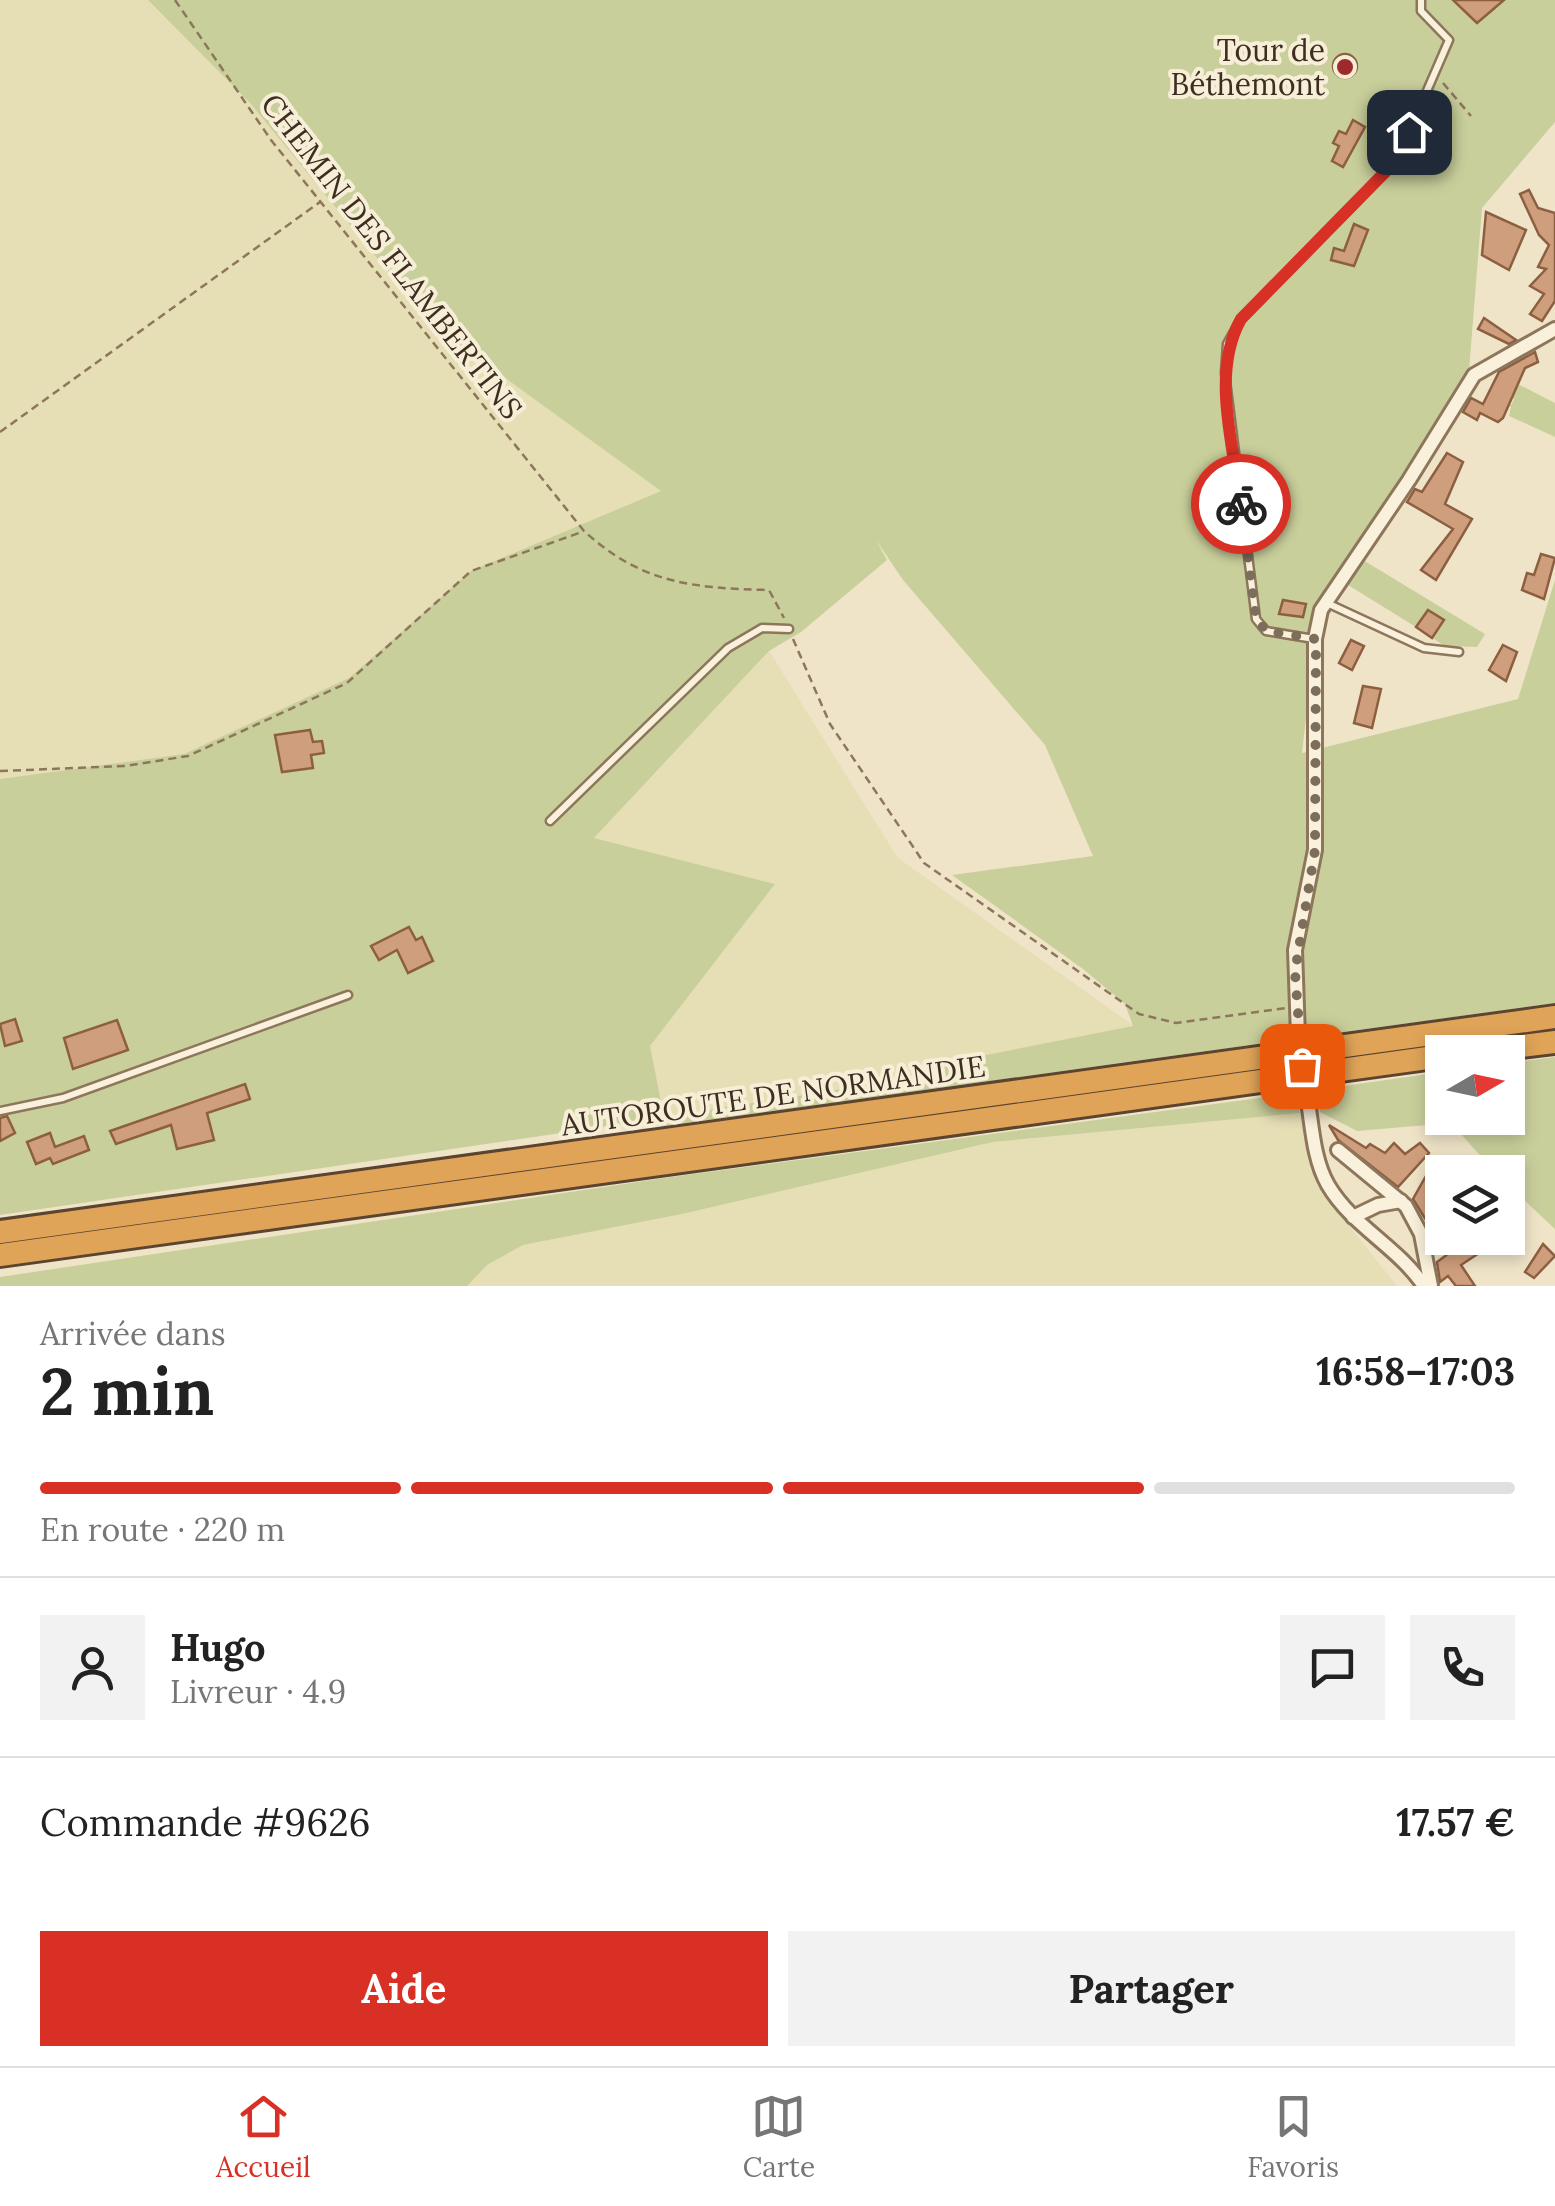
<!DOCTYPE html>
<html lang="fr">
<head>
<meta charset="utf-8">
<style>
  :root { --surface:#fff; --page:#f2f2f2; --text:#222; --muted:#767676; --line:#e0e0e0; --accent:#d93025 }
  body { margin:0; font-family:Lora,serif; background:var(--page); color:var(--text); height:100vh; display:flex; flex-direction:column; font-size:38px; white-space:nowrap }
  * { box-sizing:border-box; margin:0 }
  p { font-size:32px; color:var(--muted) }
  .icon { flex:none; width:55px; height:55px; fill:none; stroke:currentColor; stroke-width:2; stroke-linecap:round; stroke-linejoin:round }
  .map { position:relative; height:1286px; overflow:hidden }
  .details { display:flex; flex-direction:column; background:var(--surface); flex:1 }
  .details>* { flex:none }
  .needle { width:65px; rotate:81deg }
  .buttons { position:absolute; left:1425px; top:1035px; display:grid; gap:20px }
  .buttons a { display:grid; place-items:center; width:100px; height:100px; border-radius:0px; background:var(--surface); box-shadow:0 5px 15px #0003; font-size:50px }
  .pin { position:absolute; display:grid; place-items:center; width:85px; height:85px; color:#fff; margin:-42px; border-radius:20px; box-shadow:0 5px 15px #0006 }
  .courier { position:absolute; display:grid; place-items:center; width:100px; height:100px; margin:-50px; border:8px solid #d93025; border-radius:50%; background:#fff; color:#222; box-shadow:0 2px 12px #0007 }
  .head em { font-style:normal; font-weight:700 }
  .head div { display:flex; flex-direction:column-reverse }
  .head { display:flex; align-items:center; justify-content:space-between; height:170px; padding:0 40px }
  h1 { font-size:65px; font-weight:700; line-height:75px }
  .bar { display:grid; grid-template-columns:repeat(4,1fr); gap:15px 10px; align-content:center; height:120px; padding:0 40px }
  .bar i { height:12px; border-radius:8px; background:var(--line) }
  .bar .on { background:var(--accent) }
  .bar p { grid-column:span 4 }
  .line { display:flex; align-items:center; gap:25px; padding:0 40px; border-top:2px solid var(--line) }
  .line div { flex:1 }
  .round { display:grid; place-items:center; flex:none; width:105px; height:105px; border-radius:0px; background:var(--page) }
  .action { display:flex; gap:20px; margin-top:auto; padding:20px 40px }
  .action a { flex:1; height:115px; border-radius:0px; background:var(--accent); color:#fff; font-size:40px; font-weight:700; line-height:115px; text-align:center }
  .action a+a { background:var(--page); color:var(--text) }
  .tabs { display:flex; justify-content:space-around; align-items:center; height:140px; border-top:2px solid var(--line); background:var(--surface); font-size:28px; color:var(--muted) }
  .tabs a { display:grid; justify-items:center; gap:5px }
  .tabs .on { color:var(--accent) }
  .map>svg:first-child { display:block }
  .farmland { fill:#e6deb5 }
  .green { fill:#c9cf9b; fill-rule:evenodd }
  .building { fill:#cf9f7d; stroke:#8d5f41; stroke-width:2.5 }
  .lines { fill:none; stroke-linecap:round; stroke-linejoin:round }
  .lane-casing { stroke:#8d765c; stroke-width:11 }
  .street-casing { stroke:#8d765c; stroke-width:18 }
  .highway-casing { stroke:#5b4430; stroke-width:28 }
  .path { stroke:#8d765c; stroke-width:2.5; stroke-dasharray:8 5; stroke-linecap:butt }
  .lane { stroke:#faf1dc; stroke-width:6 }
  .street { stroke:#faf1dc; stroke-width:12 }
  .highway { stroke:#e0a458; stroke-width:22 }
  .street-bridge-casing { stroke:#8d765c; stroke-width:18; stroke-linecap:butt }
  .street-bridge { stroke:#faf1dc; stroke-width:12 }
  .done { stroke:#7c6e5b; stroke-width:10; stroke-dasharray:0 18 }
  .route { stroke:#d93025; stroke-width:12 }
  .poi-dot { fill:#9e2a2b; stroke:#f7eed8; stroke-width:4 }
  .labels { text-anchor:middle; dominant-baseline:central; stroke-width:8; stroke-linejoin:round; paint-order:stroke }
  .poi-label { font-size:30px; fill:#3d2e20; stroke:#f7eed8; text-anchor:end }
  .street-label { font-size:30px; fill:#3d2e20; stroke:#f7eed8 }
</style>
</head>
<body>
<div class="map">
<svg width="1555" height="1286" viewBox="0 0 1555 1286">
  <rect width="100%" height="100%" fill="#f0e4c8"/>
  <g class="farmland">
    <path d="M0,0H148L251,104L431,324L662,491L471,571L349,678L184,754L0,779Z"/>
    <path d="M769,651L898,858L1134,1026L925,1067L893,1081L663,1118L650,1046L775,884L594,838Z"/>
    <path d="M1300,1113L1316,1184L1397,1286H467L487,1265L523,1245L682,1214L994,1142Z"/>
  </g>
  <g class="green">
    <path d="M148,0H1555V122L1482,208L1469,371L1319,603L1302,753L1518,699L1555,580V1003L664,1126L623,1124L0,1215V779L184,754L349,678L471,571L661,491L431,324L251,104ZM876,540L903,580L1045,745L1093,856L952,875L1083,969L1125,1004L1133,1026L925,1067L893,1081L664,1117L650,1046L775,884L594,838L769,651L801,632L887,560Z"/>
    <path d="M1516,383L1555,403V437L1509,416L1511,407L1505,403L1511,405L1514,399L1509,396Z"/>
    <path d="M1363,560L1485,634L1477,647L1445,646L1432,638L1443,620L1428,610L1416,627L1348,585Z"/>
    <path d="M1555,1057V1229L1508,1185V1172H1495L1451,1123L1357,1131L1320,1112L1316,1090L1442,1072V1118H1508V1063Z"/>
    <path d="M1297,1093L1300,1113L993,1142L682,1214L523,1245L487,1265L467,1286H0V1277L671,1177Z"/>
  </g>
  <g class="building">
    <path d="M1453,0H1504L1477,23Z"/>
    <circle cx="1345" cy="66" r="12"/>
    <path d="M1353,120L1365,127L1343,167L1332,161L1339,146L1333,143L1339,131L1346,134Z"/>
    <path d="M1529,190L1538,208L1555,213V301L1542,321L1530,314L1544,294L1530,286L1546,269L1538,267L1549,245L1539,235L1520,194Z"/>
    <path d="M1486,212L1526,230L1509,270L1482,255Z"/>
    <path d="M1354,224L1368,230L1354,266L1331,260L1334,248L1344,251Z"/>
    <path d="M1484,318L1516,340L1509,344L1478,329Z"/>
    <path d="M1535,352L1538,362L1525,368L1503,418L1498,422L1480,413L1477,420L1463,412L1471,398L1483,404L1499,372Z"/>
    <path d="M1447,453L1463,462L1445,504L1472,519L1436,580L1421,570L1453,529L1407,502L1415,489L1422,492Z"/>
    <path d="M1541,554L1555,558L1544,599L1522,590L1527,573L1534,575Z"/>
    <path d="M1283,600L1306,604L1303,617L1279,614Z"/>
    <path d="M1428,610L1444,620L1432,638L1416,627Z"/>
    <path d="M1351,640L1364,646L1352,670L1339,663Z"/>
    <path d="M1503,645L1517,652L1506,681L1489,670Z"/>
    <path d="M1363,686L1381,689L1372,728L1354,723Z"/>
    <path d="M310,730L313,742L322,741L324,753L311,755L313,768L282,772L275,735Z"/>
    <path d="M409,927L416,940L422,937L433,961L408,973L397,950L379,960L371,946Z"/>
    <path d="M15,1019L22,1041L5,1046L0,1024Z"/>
    <path d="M117,1020L128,1050L73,1069L64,1038Z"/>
    <path d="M245,1084L250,1099L207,1113L214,1140L177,1149L171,1125L116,1144L110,1131Z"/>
    <path d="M7,1116L15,1133L0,1141V1118Z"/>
    <path d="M1329,1125L1366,1148L1370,1144L1385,1153L1394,1143L1405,1154L1420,1143L1429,1153L1398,1187L1338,1140Z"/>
    <path d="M50,1133L55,1147L84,1136L89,1150L53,1164L50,1158L36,1164L27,1142Z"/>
    <path d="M1435,1160L1446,1171L1442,1193L1426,1220L1413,1199Z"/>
    <path d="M1447,1238H1459L1476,1255L1461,1265L1475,1286H1456L1448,1276L1440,1282L1437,1262L1456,1248Z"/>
    <path d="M1543,1244L1555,1256L1534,1278L1525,1272Z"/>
  </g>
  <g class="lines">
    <defs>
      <g id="lane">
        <path d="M1397,160L1408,167"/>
        <path d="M1327,603L1424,648L1459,652"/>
        <path d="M1314,639L1266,631L1256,619L1225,373L1227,344L1241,319L1397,160L1449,40L1421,11V0"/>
        <path d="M550,821L728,648L762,628L789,629"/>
        <path d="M0,1111L63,1098L348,995"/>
      </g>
      <g id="street">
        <path d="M1298,1036L1295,950L1315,850V639L1321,610L1409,480L1474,375L1555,329"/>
        <path d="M1307,1095C1312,1124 1313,1159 1328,1185C1352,1226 1398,1247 1424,1286"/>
        <path d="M1338,1150L1406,1206L1421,1234L1431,1286"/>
        <path d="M1353,1217L1378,1205L1401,1201"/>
      </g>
      <g id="highway">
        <path d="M1472,1052L1555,1042"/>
        <path d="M0,1232L1555,1017"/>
        <path d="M0,1255L1442,1056"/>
      </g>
    </defs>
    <use href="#lane" class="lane-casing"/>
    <use href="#street" class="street-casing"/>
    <use href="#highway" class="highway-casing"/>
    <g class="path">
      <path d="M175,0L271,140L584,531C642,584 693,588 769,590L784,618"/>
      <path d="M1443,83L1471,116"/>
      <path d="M0,432L320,202"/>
      <path d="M793,639L830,724L924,863L1139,1014L1176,1023L1286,1008"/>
      <path d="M0,771L125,766L188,756L347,683L471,571L582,532"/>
    </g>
    <use href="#lane" class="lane"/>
    <use href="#street" class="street"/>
    <use href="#highway" class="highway"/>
    <defs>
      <path id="street-bridge" d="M1298,1036L1307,1095"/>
    </defs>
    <use href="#street-bridge" class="street-bridge-casing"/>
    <use href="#street-bridge" class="street-bridge"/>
  </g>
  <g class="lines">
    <path class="done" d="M1241,504L1256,618L1266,631L1316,639L1315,850L1295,972L1302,1066"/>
    <path class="route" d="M1241,504C1233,445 1211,372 1241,319L1397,160L1409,132"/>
  </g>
  <circle class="poi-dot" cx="1345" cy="67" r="10"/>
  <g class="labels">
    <g class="poi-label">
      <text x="1325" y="50">Tour de<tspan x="1325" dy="34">Béthemont</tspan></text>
    </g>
    <g class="street-label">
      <text transform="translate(392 256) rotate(52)">CHEMIN DES FLAMBERTINS</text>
      <text transform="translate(773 1095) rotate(-8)">AUTOROUTE DE NORMANDIE</text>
    </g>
  </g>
</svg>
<div class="buttons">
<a><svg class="needle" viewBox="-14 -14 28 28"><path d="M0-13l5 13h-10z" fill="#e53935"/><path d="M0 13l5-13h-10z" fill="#767676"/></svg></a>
<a><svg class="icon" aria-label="layers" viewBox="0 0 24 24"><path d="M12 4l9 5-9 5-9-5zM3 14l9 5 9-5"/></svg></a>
</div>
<div class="pin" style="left:1302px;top:1066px;background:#ea580c"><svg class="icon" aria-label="bag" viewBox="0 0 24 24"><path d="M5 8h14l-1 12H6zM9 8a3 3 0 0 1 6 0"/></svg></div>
<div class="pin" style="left:1409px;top:132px;background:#1f2937"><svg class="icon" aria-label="home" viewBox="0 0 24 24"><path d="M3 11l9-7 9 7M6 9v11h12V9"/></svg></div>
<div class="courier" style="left:1241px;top:504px"><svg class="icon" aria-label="bike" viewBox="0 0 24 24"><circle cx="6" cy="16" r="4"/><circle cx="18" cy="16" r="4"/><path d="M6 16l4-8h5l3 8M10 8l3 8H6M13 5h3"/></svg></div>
</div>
<section class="details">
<div class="head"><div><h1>2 min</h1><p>Arrivée dans</p></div><em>16:58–17:03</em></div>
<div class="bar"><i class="on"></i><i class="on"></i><i class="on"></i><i></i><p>En route · 220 m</p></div>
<div class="line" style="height:180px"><a class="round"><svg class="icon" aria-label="person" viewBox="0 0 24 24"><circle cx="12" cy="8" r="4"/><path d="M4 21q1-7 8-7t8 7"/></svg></a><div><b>Hugo</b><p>Livreur · 4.9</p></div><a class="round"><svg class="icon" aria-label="chat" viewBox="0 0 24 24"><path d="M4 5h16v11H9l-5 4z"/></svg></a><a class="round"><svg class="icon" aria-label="phone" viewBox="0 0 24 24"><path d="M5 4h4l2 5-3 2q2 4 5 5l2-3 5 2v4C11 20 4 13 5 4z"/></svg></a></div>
<div class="line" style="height:130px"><div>Commande #9626</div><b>17.57 €</b></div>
<div class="action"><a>Aide</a><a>Partager</a></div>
</section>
<nav class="tabs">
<a class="on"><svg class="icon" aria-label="home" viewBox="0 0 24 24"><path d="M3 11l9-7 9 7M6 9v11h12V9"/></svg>Accueil</a>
<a><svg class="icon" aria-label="map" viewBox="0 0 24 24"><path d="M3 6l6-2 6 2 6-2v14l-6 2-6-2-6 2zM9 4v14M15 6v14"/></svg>Carte</a>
<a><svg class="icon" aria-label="saved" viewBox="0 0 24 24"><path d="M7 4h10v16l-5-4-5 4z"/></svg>Favoris</a>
</nav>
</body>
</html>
